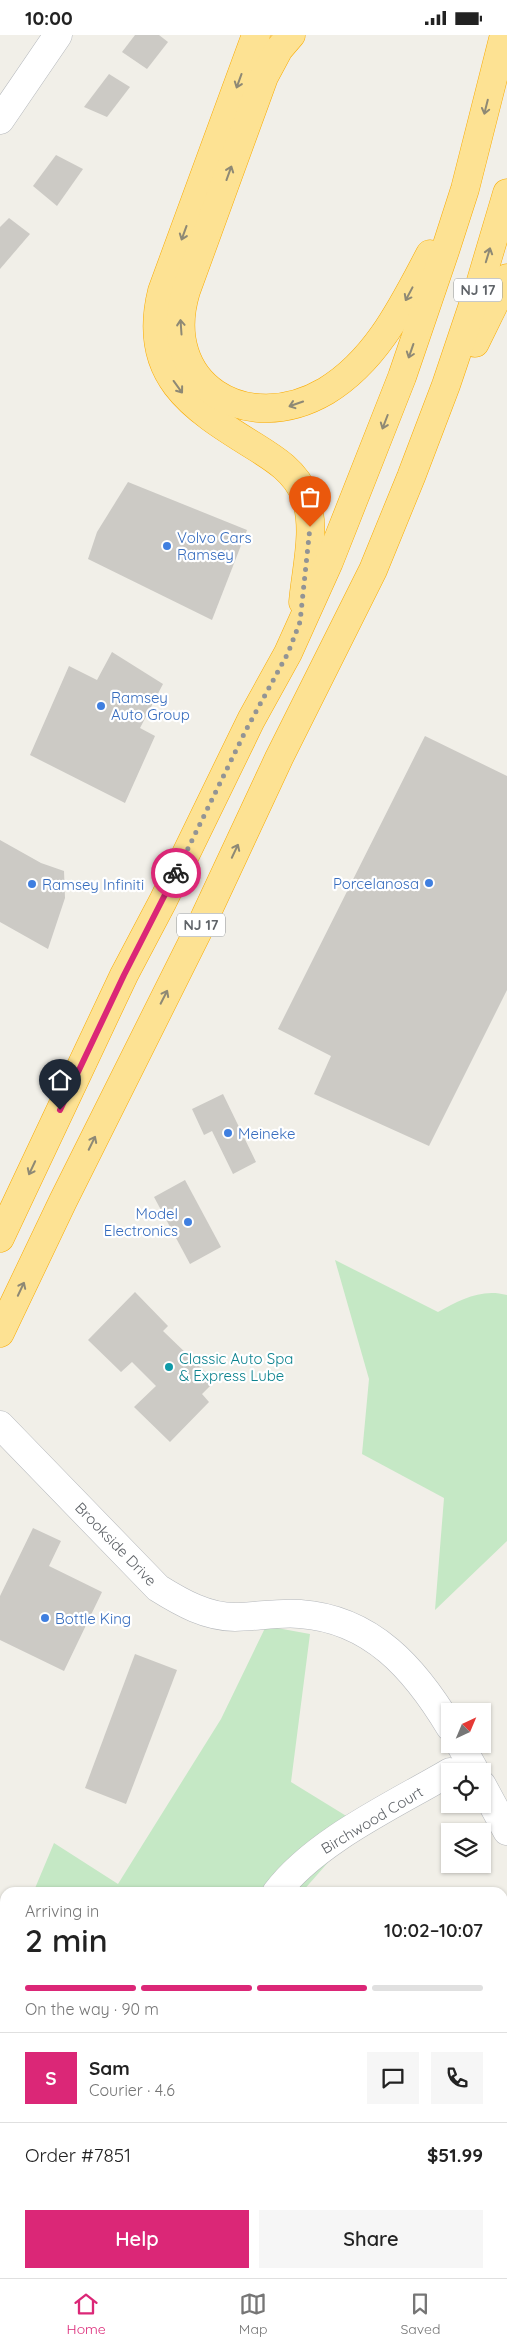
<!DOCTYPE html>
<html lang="en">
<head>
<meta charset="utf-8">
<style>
  :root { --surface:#fff; --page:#f6f6f6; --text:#222; --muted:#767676; --line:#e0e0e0; --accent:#db2777 }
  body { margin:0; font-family:Quicksand,sans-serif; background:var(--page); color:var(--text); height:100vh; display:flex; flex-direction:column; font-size:19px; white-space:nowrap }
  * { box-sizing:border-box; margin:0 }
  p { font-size:16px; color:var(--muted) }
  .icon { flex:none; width:28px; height:28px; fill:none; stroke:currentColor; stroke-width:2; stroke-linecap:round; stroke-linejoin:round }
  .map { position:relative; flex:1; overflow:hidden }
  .drawer { position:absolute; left:0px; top:1852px; width:508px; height:391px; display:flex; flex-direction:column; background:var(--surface); border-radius:15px 15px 0 0; box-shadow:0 1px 4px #0004 }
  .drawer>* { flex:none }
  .needle { width:32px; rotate:44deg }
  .tools { position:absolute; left:441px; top:1668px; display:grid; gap:10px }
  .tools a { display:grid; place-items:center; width:50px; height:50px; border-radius:0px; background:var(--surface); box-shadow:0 1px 4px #0004; font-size:25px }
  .pin { position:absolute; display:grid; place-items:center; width:42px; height:42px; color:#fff; margin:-51px -21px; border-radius:50% 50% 50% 0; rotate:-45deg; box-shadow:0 0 5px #0007 }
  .pin .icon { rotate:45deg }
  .courier { position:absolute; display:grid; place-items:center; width:50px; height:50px; margin:-25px; border:4px solid #db2777; border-radius:50%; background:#fff; color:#222; box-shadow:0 1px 6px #0007 }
  .head em { font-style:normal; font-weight:600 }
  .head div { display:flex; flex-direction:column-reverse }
  .head { display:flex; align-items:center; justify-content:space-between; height:85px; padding:0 25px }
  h1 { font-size:32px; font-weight:600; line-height:38px }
  .bar { display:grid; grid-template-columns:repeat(4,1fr); gap:8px 5px; align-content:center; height:60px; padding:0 25px }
  .bar i { height:6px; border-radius:4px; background:var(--line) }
  .bar .selected { background:var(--accent) }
  .bar p { grid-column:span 4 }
  .line { display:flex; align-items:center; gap:12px; padding:0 25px; border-top:1px solid var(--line) }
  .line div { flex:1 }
  .round { display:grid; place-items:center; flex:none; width:52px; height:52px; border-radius:0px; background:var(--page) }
  .action { display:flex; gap:10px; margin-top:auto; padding:10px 25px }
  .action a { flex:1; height:58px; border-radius:0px; background:var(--accent); color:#fff; font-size:20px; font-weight:600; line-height:58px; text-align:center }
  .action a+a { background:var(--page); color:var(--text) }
  .status { display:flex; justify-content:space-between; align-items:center; height:35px; padding:0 25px; background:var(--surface); direction:ltr }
  .status svg { height:14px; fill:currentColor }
  .tabs { display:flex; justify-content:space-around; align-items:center; height:70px; border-top:1px solid var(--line); background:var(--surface); font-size:14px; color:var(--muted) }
  .tabs a { display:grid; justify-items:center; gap:2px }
  .tabs .selected { color:var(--accent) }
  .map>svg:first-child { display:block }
  .green { fill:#c5e8c5 }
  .building { fill:#cccac5 }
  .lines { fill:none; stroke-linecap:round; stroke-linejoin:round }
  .minor-casing { stroke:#b5b8bc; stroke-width:29 }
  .highway-casing { stroke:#f9ab00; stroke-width:29 }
  .minor { stroke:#fff; stroke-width:28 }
  .highway { stroke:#fde293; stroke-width:28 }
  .oneway { stroke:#8e8975 }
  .done { stroke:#929495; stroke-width:5; stroke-dasharray:0 9 }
  .route { stroke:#db2777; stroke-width:6 }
  .shop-dot { fill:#3f7fe0; stroke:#fff; stroke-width:2 }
  .culture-dot { fill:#0f9aa8; stroke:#fff; stroke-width:2 }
  .labels { text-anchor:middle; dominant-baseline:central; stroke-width:4.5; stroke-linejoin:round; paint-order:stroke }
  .shield { fill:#fff; stroke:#8f9295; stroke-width:1 }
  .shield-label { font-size:14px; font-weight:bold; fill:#5f6368 }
  .shop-label { font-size:15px; fill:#366cbe; stroke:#fff; text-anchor:start }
  .culture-label { font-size:15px; fill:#0d838f; stroke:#fff; text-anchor:start }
  .street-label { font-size:15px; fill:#5f6368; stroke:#fff }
</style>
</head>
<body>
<div class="status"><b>10:00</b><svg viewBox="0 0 49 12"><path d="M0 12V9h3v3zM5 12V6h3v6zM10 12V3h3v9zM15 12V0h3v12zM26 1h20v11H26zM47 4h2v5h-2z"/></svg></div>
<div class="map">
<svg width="507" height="2243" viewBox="0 0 507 2243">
  <rect width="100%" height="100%" fill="#f1efe8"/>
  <g class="green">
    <path d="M335,1225L438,1277C460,1265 481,1253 507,1260V1506L435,1575L444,1463L362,1419L369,1344Z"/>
    <path d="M266,1591L310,1599L291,1747L361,1790L302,1857L33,1858L54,1808L118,1849L221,1684Z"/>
    <path d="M507,1910V2052L503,2062L502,1912Z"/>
    <path d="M5,1922V2030L0,2031V1934Z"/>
    <path d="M0,2189H5V2239H302L297,2243H0Z"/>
  </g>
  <g class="building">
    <path d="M135,0H159L168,7L147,34L122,17Z"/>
    <path d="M109,39L130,52L107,82L84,72Z"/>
    <path d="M56,120L83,134L57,171L33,151Z"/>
    <path d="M9,183L30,199L0,234V192Z"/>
    <path d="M128,447L247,495L212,585L88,524L97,497Z"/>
    <path d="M112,617L163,649L140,693L155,701L125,768L30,720L69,631L97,645Z"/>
    <path d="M425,701L507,741V955L429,1111L314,1059L331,1021L278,994Z"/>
    <path d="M0,805L41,828L64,836L65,863L48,914L0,887Z"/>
    <path d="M223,1059L256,1127L233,1139L212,1096L204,1100L192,1074Z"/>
    <path d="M185,1145L221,1212L190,1229L154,1162Z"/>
    <path d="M135,1257L168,1291L163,1296L215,1346L202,1359L209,1367L170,1407L134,1372L156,1351L132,1327L121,1337L88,1305Z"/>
    <path d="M33,1493L61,1506L49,1531L102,1557L64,1636L0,1605V1561Z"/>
    <path d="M135,1619L177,1635L126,1769L85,1753Z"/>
  </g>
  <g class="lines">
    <defs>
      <g id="minor">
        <path d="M0,85L58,0"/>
        <path d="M0,1390L158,1553C182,1568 207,1582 235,1582C256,1582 278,1577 300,1579C372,1584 415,1634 450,1692"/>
        <path d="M460,1709L475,1736"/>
        <path d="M482,1750L507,1796"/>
        <path d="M276,1858C315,1806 394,1770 450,1737"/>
      </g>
      <g id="highway">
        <path d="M256,0L162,256C141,340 191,372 254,411C275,424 296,437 305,461C317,493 306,533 303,567"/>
        <path d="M291,0L279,14L264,42L186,256C158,349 246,403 326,356C377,325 403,270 430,219"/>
        <path d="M475,308L507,243"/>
        <path d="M0,1203L124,940L163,866L251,685L288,618L329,527L402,342L445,216L465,154L504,0"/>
        <path d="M0,1298L63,1166L203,886L279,723L373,535L411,442L446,350L480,249L507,158"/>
      </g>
    </defs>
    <use href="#minor" class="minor-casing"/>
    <use href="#highway" class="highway-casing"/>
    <use href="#minor" class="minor"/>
    <use href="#highway" class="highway"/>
  </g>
  <defs><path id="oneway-shaft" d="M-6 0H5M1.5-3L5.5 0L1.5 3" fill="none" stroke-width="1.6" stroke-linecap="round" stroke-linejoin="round" transform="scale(1.25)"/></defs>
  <g class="oneway">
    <use href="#oneway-shaft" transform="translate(239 46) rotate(110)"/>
    <use href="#oneway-shaft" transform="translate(486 72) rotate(104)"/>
    <use href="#oneway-shaft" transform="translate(229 138) rotate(-70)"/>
    <use href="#oneway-shaft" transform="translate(184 198) rotate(110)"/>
    <use href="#oneway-shaft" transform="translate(488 220) rotate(-73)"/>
    <use href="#oneway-shaft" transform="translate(409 259) rotate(118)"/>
    <use href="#oneway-shaft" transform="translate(181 292) rotate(-94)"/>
    <use href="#oneway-shaft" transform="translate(411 316) rotate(109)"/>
    <use href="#oneway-shaft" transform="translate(178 352) rotate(54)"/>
    <use href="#oneway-shaft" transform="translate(296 369) rotate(161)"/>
    <use href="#oneway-shaft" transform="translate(385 387) rotate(111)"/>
    <use href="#oneway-shaft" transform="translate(235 816) rotate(-65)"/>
    <use href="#oneway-shaft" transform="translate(164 962) rotate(-63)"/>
    <use href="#oneway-shaft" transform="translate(92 1108) rotate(-64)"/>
    <use href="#oneway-shaft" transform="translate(32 1133) rotate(115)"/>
    <use href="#oneway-shaft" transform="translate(21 1254) rotate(-65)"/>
  </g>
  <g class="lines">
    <path class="done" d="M176,838L246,695L288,618L300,587L310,492"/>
    <path class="route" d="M60,1075L124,940L176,838"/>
  </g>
  <g class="shop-dot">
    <circle cx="167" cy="511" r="5"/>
    <circle cx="101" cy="671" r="5"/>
    <circle cx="429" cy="848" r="5"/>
    <circle cx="32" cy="849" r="5"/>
    <circle cx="228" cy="1098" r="5"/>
    <circle cx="188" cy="1187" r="5"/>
    <circle cx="45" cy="1583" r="5"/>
  </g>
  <circle class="culture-dot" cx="169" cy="1332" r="5"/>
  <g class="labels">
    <g class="shield">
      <rect x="454" y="243.5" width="48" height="23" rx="4"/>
      <rect x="177" y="878.5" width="48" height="23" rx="4"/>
    </g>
    <g class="shield-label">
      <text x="478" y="255">NJ 17</text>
      <text x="201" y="890">NJ 17</text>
    </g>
    <g class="shop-label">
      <text x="177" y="502">Volvo Cars<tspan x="177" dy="17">Ramsey</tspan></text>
      <text x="111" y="662">Ramsey<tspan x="111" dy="17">Auto Group</tspan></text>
      <text x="419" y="848" text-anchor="end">Porcelanosa</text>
      <text x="42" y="849">Ramsey Infiniti</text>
      <text x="238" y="1098">Meineke</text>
      <text x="178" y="1178" text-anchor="end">Model<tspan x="178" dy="17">Electronics</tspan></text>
      <text x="55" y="1583">Bottle King</text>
    </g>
    <g class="culture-label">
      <text x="179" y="1323">Classic Auto Spa<tspan x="179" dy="17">&amp; Express Lube</tspan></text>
    </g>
    <g class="street-label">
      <text transform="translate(116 1509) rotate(46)">Brookside Drive</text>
      <text transform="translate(372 1785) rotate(-31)">Birchwood Court</text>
    </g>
  </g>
</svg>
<div class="tools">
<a><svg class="needle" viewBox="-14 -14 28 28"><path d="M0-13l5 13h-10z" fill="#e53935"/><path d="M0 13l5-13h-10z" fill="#767676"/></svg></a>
<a><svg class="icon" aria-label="locate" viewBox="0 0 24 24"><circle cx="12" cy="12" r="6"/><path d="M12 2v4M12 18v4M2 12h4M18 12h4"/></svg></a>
<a><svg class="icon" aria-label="layers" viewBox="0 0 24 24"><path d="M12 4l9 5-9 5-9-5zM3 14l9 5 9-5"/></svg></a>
</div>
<div class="pin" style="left:310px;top:492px;background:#ea580c"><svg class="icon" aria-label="bag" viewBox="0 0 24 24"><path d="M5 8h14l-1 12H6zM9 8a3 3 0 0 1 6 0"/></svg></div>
<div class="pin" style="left:60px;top:1075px;background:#1f2937"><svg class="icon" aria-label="home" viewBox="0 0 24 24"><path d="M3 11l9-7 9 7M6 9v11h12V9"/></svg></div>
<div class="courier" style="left:176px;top:838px"><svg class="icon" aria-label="bike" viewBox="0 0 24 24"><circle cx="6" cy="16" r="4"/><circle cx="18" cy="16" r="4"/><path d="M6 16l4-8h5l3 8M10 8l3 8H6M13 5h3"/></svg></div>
<section class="drawer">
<div class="head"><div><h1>2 min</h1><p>Arriving in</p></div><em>10:02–10:07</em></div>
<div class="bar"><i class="selected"></i><i class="selected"></i><i class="selected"></i><i></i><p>On the way · 90 m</p></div>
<div class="line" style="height:90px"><b class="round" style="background:var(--accent);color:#fff">S</b><div><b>Sam</b><p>Courier · 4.6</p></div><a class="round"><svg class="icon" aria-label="chat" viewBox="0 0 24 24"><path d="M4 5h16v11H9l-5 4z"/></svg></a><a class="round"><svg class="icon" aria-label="phone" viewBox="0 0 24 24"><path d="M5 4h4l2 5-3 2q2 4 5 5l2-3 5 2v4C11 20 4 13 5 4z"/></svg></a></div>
<div class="line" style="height:65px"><div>Order #7851</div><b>$51.99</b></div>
<div class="action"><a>Help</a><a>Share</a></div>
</section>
</div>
<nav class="tabs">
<a class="selected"><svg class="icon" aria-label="home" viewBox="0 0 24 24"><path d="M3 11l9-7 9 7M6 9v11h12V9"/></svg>Home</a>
<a><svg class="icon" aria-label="map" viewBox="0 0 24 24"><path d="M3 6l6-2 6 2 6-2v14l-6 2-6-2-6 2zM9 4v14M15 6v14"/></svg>Map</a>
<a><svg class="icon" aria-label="saved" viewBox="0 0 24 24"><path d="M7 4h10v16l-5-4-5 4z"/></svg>Saved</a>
</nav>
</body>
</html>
